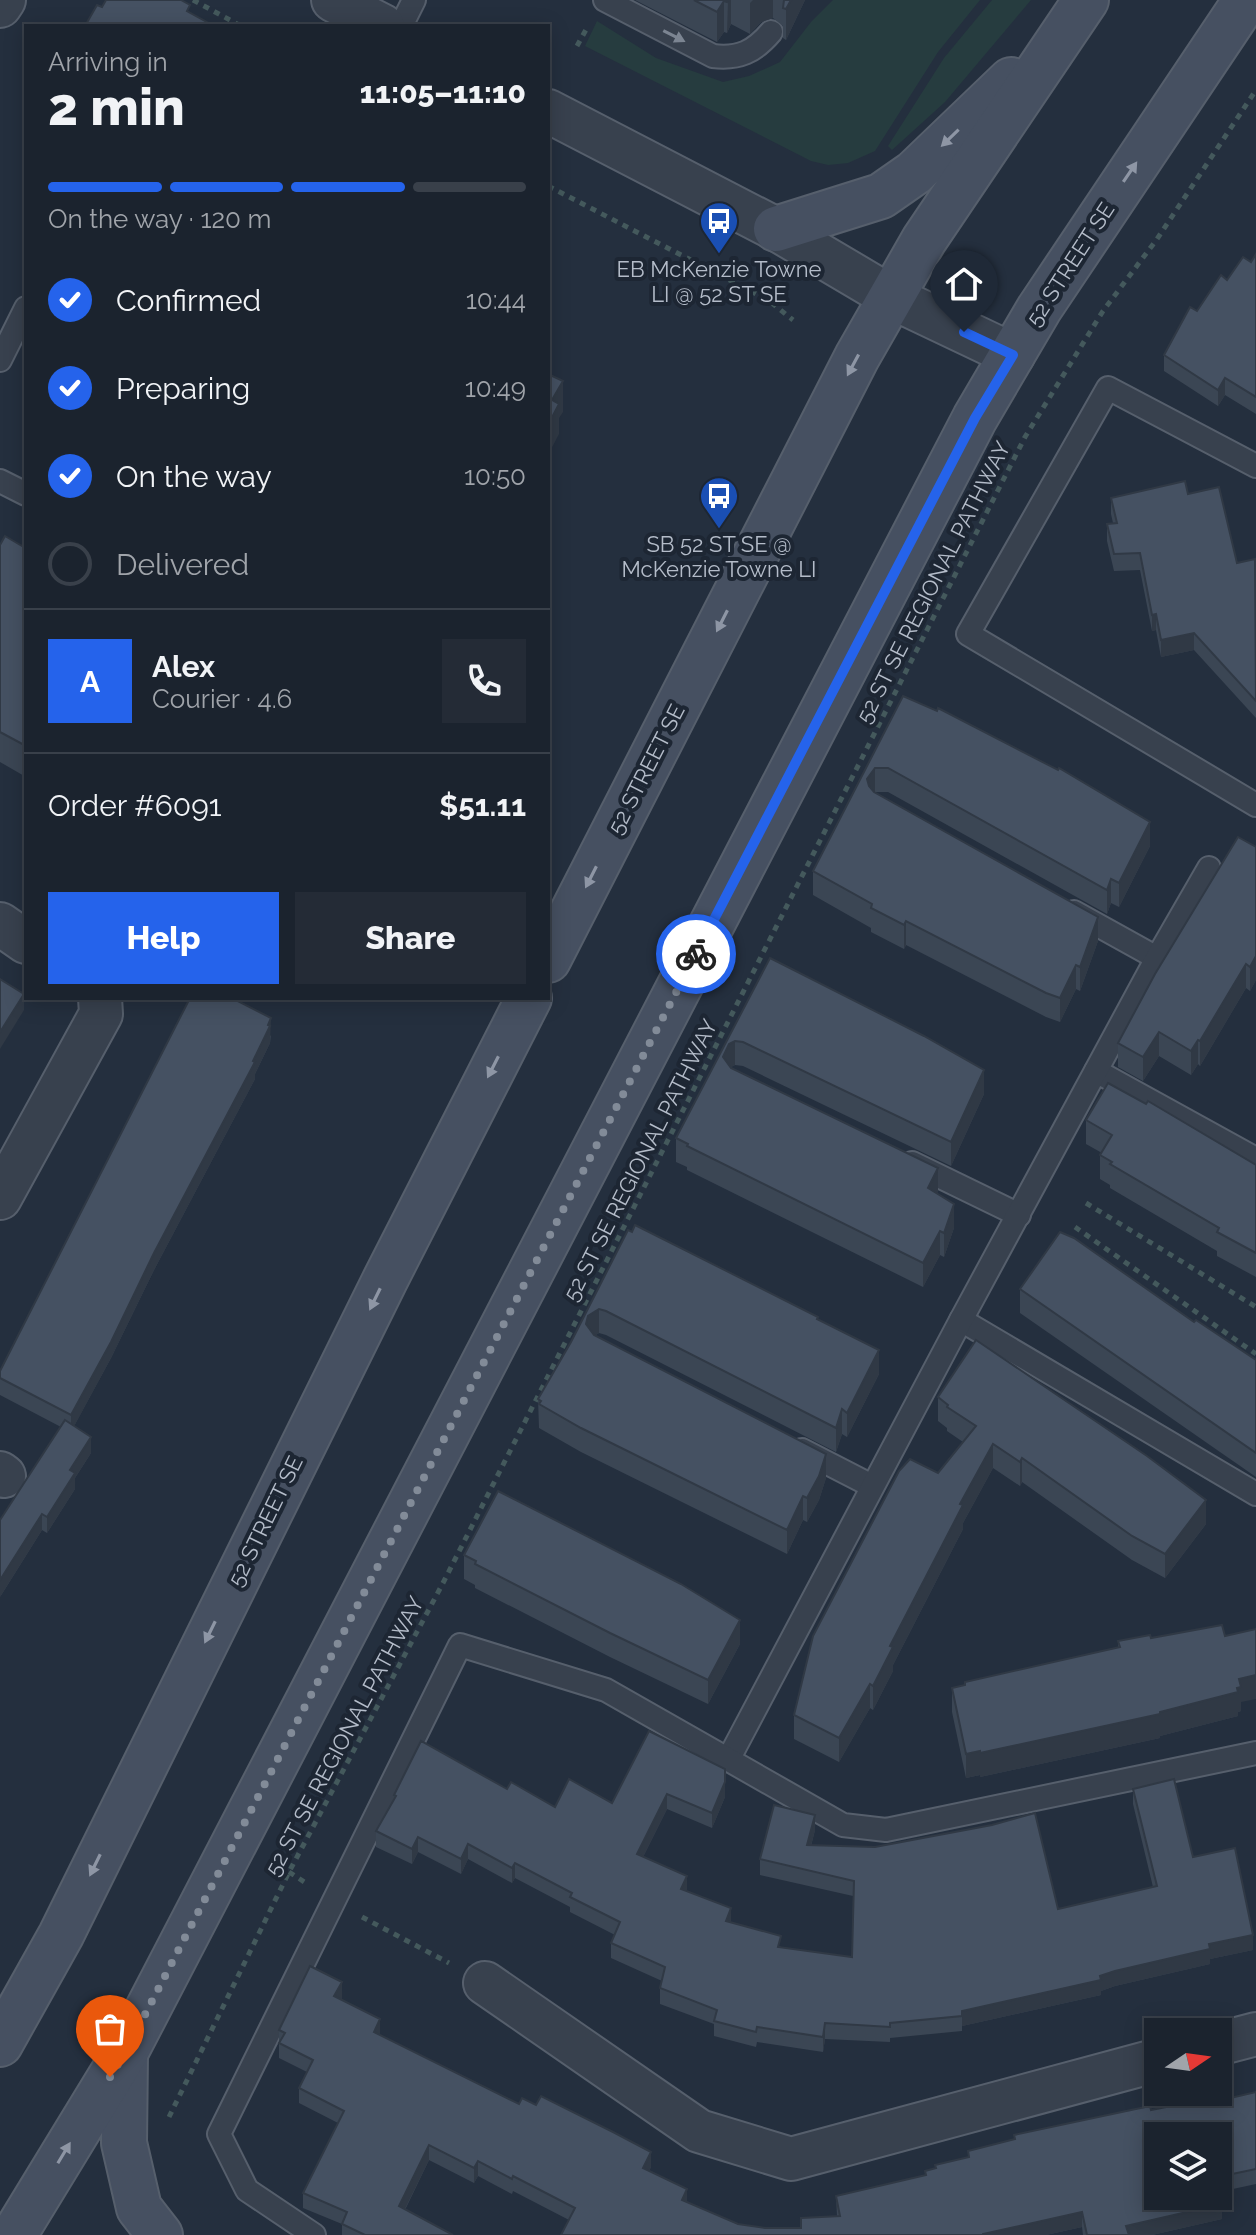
<!DOCTYPE html>
<html lang="en">
<head>
<meta charset="utf-8">
<style>
  :root { --surface:#1b232e; --page:#242b36; --text:#f1f3f6; --muted:#a0a4aa; --line:#39404a; --accent:#2563eb }
  body { margin:0; font-family:Raleway,sans-serif; background:var(--page); color:var(--text); height:100vh; display:flex; flex-direction:column; font-size:30px; white-space:nowrap }
  * { box-sizing:border-box; margin:0 }
  p { font-size:26px; color:var(--muted) }
  .icon { flex:none; width:44px; height:44px; fill:none; stroke:currentColor; stroke-width:2; stroke-linecap:round; stroke-linejoin:round }
  .map { position:relative; flex:1; overflow:hidden }
  .details { position:absolute; left:24px; top:24px; width:526px; height:976px; display:flex; flex-direction:column; background:var(--surface); border-radius:0px; box-shadow:0 4px 20px #0003,0 0 0 2px var(--line) }
  .details>* { flex:none }
  .needle { width:52px; rotate:77deg }
  .buttons { position:absolute; left:1144px; top:2018px; display:grid; gap:16px }
  .buttons a { display:grid; place-items:center; width:88px; height:88px; border-radius:0px; background:var(--surface); box-shadow:0 4px 20px #0003,0 0 0 2px var(--line); font-size:40px }
  .pin { position:absolute; display:grid; place-items:center; width:68px; height:68px; color:#fff; margin:-82px -34px; border-radius:50% 50% 50% 0; rotate:-45deg; box-shadow:0 0 8px #0007 }
  .pin .icon { rotate:45deg }
  .courier { position:absolute; display:grid; place-items:center; width:80px; height:80px; margin:-40px; border:6px solid #2563eb; border-radius:50%; background:#fff; color:#222; box-shadow:0 2px 10px #0007 }
  .head em { font-style:normal; font-weight:800 }
  .head div { display:flex; flex-direction:column-reverse }
  .head { display:flex; align-items:center; justify-content:space-between; height:136px; padding:0 24px }
  h1 { font-size:52px; font-weight:800; line-height:60px }
  .bar { display:grid; grid-template-columns:repeat(4,1fr); gap:12px 8px; align-content:center; height:96px; padding:0 24px }
  .bar i { height:10px; border-radius:6px; background:var(--line) }
  .bar .active { background:var(--accent) }
  .bar p { grid-column:span 4 }
  .line { display:flex; align-items:center; gap:20px; padding:0 24px; border-top:2px solid var(--line) }
  .line div { flex:1 }
  .round { display:grid; place-items:center; flex:none; width:84px; height:84px; border-radius:0px; background:var(--page) }
  ol { padding:0 24px; list-style:none }
  li { display:flex; align-items:center; gap:24px; height:88px }
  li p { margin-inline-start:auto }
  li .icon { padding:8px; border-radius:50%; background:var(--accent); color:#fff; stroke-width:4 }
  li:last-child { color:var(--muted) }
  li i { width:44px; height:44px; border:4px solid var(--line); border-radius:50% }
  .primary-button { display:flex; gap:16px; margin-top:auto; padding:16px 24px }
  .primary-button a { flex:1; height:92px; border-radius:0px; background:var(--accent); color:#fff; font-size:32px; font-weight:800; line-height:92px; text-align:center }
  .primary-button a+a { background:var(--page); color:var(--text) }
  .map>svg:first-child { display:block }
  .green { fill:#263c3f }
  .lines { fill:none; stroke-linecap:round; stroke-linejoin:round }
  .lane-casing { stroke:#565f6c; stroke-width:26 }
  .street-casing { stroke:#565f6c; stroke-width:46 }
  .secondary-casing { stroke:#565f6c; stroke-width:48 }
  .path { stroke:#44595c; stroke-width:5; stroke-dasharray:6 6; stroke-linecap:butt }
  .lane { stroke:#38414e; stroke-width:22 }
  .street { stroke:#38414e; stroke-width:42 }
  .secondary { stroke:#465061; stroke-width:44 }
  .wall { fill:#3b4654; fill-rule:evenodd }
  .shaded-wall { fill:#303945 }
  .building { fill:#455162; stroke:#303945; stroke-width:2 }
  .oneway { fill:#7c8592 }
  .oneway2 { fill:#8e96a5 }
  .done { stroke:#828b98; stroke-width:8; stroke-dasharray:0 14.4 }
  .route { stroke:#2563eb; stroke-width:10 }
  .labels { text-anchor:middle; dominant-baseline:central; stroke-width:8; stroke-linejoin:round; paint-order:stroke }
  .street-label { font-size:22px; fill:#b4bcc9; stroke:#1d2633 }
  .poi-label { font-size:22px; fill:#b4bcc9; stroke:#1d2633 }
</style>
</head>
<body>
<div class="map">
<svg width="1256" height="2235" viewBox="0 0 1256 2235">
  <rect width="100%" height="100%" fill="#242f3e"/>
  <g class="green">
    <path d="M833,0H980L938,52L875,151L848,163L828,165L811,161L585,46L597,21L656,58L723,82L749,76L780,62L811,22Z"/>
    <path d="M992,0H1031L945,102L892,150L888,146L944,58Z"/>
  </g>
  <g class="lines">
    <defs>
      <g id="lane">
        <path d="M605,0L713,56C739,59 754,52 771,32"/>
        <path d="M401,26L414,0"/>
        <path d="M0,360L26,308"/>
        <path d="M1256,466L1108,388L968,634L1256,805"/>
        <path d="M0,481L26,494"/>
        <path d="M1074,912L1157,958"/>
        <path d="M1096,1071L1256,1159"/>
        <path d="M912,1163L1019,1215"/>
        <path d="M961,1320L1256,1494"/>
        <path d="M802,1450L872,1486"/>
        <path d="M728,1760L961,1320L1157,958L1209,868"/>
        <path d="M314,2235L247,2190L219,2134L460,1645L606,1690L843,1825L886,1830L1256,1753"/>
      </g>
      <g id="street">
        <path d="M333,0L383,26"/>
        <path d="M0,6L4,0"/>
        <path d="M548,111L776,229L891,297L1013,355"/>
        <path d="M0,924L26,942"/>
        <path d="M0,1198L101,1014L100,998"/>
        <path d="M0,1473L4,1476"/>
        <path d="M485,1983L699,2131L791,2159L1158,2060"/>
        <path d="M1218,2044L1256,2034"/>
      </g>
      <g id="secondary">
        <path d="M776,229L881,196L914,173L1011,80"/>
        <path d="M548,960L857,357L924,240L1086,0"/>
        <path d="M0,2044L61,1935L385,1280L529,998"/>
        <path d="M125,2054L124,2143L139,2208L160,2235"/>
        <path d="M14,2235L125,2053L975,418L1039,309L1246,0"/>
      </g>
    </defs>
    <use href="#lane" class="lane-casing"/>
    <use href="#street" class="street-casing"/>
    <use href="#secondary" class="secondary-casing"/>
    <g class="path">
      <path d="M193,0L241,26"/>
      <path d="M577,46L588,26"/>
      <path d="M548,186L768,300L793,320"/>
      <path d="M1086,1203L1256,1307"/>
      <path d="M1075,1227L1256,1354"/>
      <path d="M289,1872L306,1883"/>
      <path d="M362,1917L449,1963"/>
      <path d="M169,2117L289,1872L443,1583L1025,437L1103,311L1157,239L1256,90"/>
    </g>
    <use href="#lane" class="lane"/>
    <use href="#street" class="street"/>
    <use href="#secondary" class="secondary"/>
  </g>
  <g class="wall">
    <path d="M635,0H805L786,40L783,38V26L773,18L761,22L750,34L731,24L727,33L724,32L717,42Z"/>
    <path d="M1256,254V414L1225,395L1218,406L1164,371V355L1197,311L1227,280L1251,262Z"/>
    <path d="M1188,494L1237,563L1256,562V718L1194,650L1161,657L1156,630L1152,631L1140,570L1114,571L1107,541V524L1113,523L1111,514V498Z"/>
    <path d="M26,540V777L0,762V545L22,546Z"/>
    <path d="M903,696L1150,846L1119,907L1111,903L1107,914L888,792H874L1098,941L1080,991L1076,989L1060,1022L1046,1017L906,945L904,949L871,932V928L813,895V871Z"/>
    <path d="M1256,847V980L1250,991L1246,988L1200,1066L1198,1064L1191,1075L1159,1056L1143,1081L1118,1067V1043Z"/>
    <path d="M770,958L984,1094L951,1166L743,1066L735,1065L731,1067L938,1192L937,1193L954,1228L944,1257L940,1255L923,1287L687,1170V1167L676,1162V1138Z"/>
    <path d="M271,1035L270,1043L255,1074V1079L154,1270L111,1358L74,1426L91,1453L75,1478V1489L47,1533L42,1530L0,1597L61,1427L0,1395V1371Z"/>
    <path d="M1086,1120L1256,1165V1277L1217,1256V1251L1110,1188V1185L1100,1179V1155L1102,1153L1086,1144Z"/>
    <path d="M628,1230L818,1319L879,1374L847,1437L842,1434L836,1452L606,1335L599,1333L594,1336L826,1478L819,1500L807,1522L803,1520L787,1554L581,1452L539,1428L538,1399L571,1342Z"/>
    <path d="M1020,1289L1194,1322L1256,1360V1477L1020,1313Z"/>
    <path d="M938,1397L1206,1524L1165,1578L1132,1560L1022,1482L1020,1486L993,1468L963,1523V1529L893,1665V1671L873,1710L870,1708L839,1762L794,1739V1715L938,1473L963,1442L947,1431V1428L938,1421Z"/>
    <path d="M464,1555L740,1644L708,1704L610,1657L475,1588V1585L464,1579Z"/>
    <path d="M1151,1638L1241,1702V1711L1238,1712V1716L1160,1736V1738L980,1777V1775L966,1778L952,1712V1688L1118,1647V1641Z"/>
    <path d="M649,1731L725,1797L712,1828L667,1809L643,1857L686,1891L731,1922L781,1947L852,1957L853,1896L760,1875V1859L815,1830L811,1846L1058,1909L1153,1887L1133,1804V1789L1193,1857L1253,1950L1210,1959V1964L1115,1986L1101,1991V1995L962,2026V2031L890,2038V2042L825,2039L823,2052L757,2042L756,2047L714,2036V2024L660,2004V1988L662,1981L611,1958V1943L615,1935L570,1912V1907L515,1878L512,1883L468,1859L461,1874L418,1852L412,1864L376,1847V1831L394,1799V1795L507,1789L555,1807L612,1803Z"/>
    <path d="M342,1997L341,2000L380,2035L519,2104L651,2167L649,2171L687,2202L738,2224L765,2228H801L837,2216L836,2196L925,2175V2171L968,2158V2151L1014,2139V2135L1151,2110L1226,2099L1256,2092V2184L1219,2192L1222,2219L1152,2235H1083L1082,2227L1046,2235H561L569,2220L513,2191L512,2194L478,2176L474,2183L429,2160L405,2210L453,2235H342V2224L303,2208V2193L338,2123L299,2103V2088L307,2072L279,2058V2030ZM1158,2136H1218V2196Z"/>
  </g>
  <g class="shaded-wall">
    <path d="M728,0H731V24L727,33Z"/>
    <path d="M753,0H773V18L761,22L750,34V3Z"/>
    <path d="M791,0H805L786,40V9Z"/>
    <path d="M724,1V32L717,42V12Z"/>
    <path d="M1225,378V395L1218,406V390Z"/>
    <path d="M563,381V412L559,418V434L548,455V425L552,400Z"/>
    <path d="M1156,614V630L1152,631V615Z"/>
    <path d="M1194,633V650L1161,657V640Z"/>
    <path d="M875,768V792L867,803V779Z"/>
    <path d="M1150,822V846L1119,907V883Z"/>
    <path d="M1111,879V903L1107,914V890Z"/>
    <path d="M1098,917V941L1080,991V967Z"/>
    <path d="M906,921V945L904,949V925Z"/>
    <path d="M1256,956V980L1250,991V967Z"/>
    <path d="M1246,964V988L1200,1066V1041Z"/>
    <path d="M1076,965V989L1060,1022V998Z"/>
    <path d="M24,994V1010L0,1049V1032Z"/>
    <path d="M271,1018L270,1043L255,1074V1079L154,1270L111,1358L71,1432V1415L253,1061Z"/>
    <path d="M1159,1032V1056L1143,1081V1057Z"/>
    <path d="M1198,1040V1064L1191,1075V1051Z"/>
    <path d="M735,1041V1065L729,1068L723,1057L729,1044Z"/>
    <path d="M984,1070V1094L951,1166V1142Z"/>
    <path d="M938,1168V1192L928,1212V1188Z"/>
    <path d="M954,1204V1228L944,1257V1233Z"/>
    <path d="M940,1231V1255L923,1287V1263Z"/>
    <path d="M599,1309V1333L588,1340L586,1324L588,1316Z"/>
    <path d="M879,1350V1374L847,1437V1413Z"/>
    <path d="M842,1409V1434L836,1452V1428Z"/>
    <path d="M91,1437V1453L75,1478V1489L47,1533V1517L70,1470Z"/>
    <path d="M993,1444V1468L963,1523V1529L893,1665V1671L873,1710V1686L890,1646L960,1504Z"/>
    <path d="M826,1454V1478L819,1500L807,1522V1498Z"/>
    <path d="M1022,1458V1482L1020,1486V1462Z"/>
    <path d="M803,1496V1520L787,1554V1530Z"/>
    <path d="M1206,1500V1524L1165,1578V1554Z"/>
    <path d="M42,1514V1530L0,1597V1580Z"/>
    <path d="M740,1620V1644L708,1704V1680Z"/>
    <path d="M1256,1675V1699L1241,1702V1711L1238,1712V1716L1160,1736V1738L980,1777V1753L1160,1712L1239,1679Z"/>
    <path d="M870,1684V1708L839,1762V1738Z"/>
    <path d="M980,1751V1775L966,1778V1754Z"/>
    <path d="M725,1782V1797L712,1828V1813Z"/>
    <path d="M667,1794V1809L637,1869V1854Z"/>
    <path d="M815,1815V1830L807,1861V1845Z"/>
    <path d="M418,1837V1852L412,1864V1849Z"/>
    <path d="M468,1844V1859L461,1874V1859Z"/>
    <path d="M515,1863V1878L512,1883V1868Z"/>
    <path d="M687,1876V1891L681,1889Z"/>
    <path d="M731,1908V1923L726,1921Z"/>
    <path d="M1253,1935V1950L1210,1959V1964L1115,1986L1101,1991V1995L962,2026V2011L1100,1976L1209,1944Z"/>
    <path d="M342,1982V1997L334,2011V1996Z"/>
    <path d="M380,2019V2034L374,2047V2032Z"/>
    <path d="M825,2023V2039L823,2052V2037Z"/>
    <path d="M429,2145V2160L399,2221V2206Z"/>
    <path d="M651,2152V2167L643,2183V2168Z"/>
    <path d="M478,2161V2176L474,2183V2168Z"/>
    <path d="M687,2189V2204L682,2200Z"/>
    <path d="M1222,2204V2219L1152,2235H1126V2226Z"/>
    <path d="M1082,2212V2227L1046,2235H983V2234Z"/>
  </g>
  <g class="building">
    <path d="M106,0H181L190,5L187,11L214,26H85L97,5L102,7Z"/>
    <path d="M694,0H728L727,2L724,1L717,12Z"/>
    <path d="M784,0H791L786,9L783,8Z"/>
    <path d="M1256,254V397L1225,378L1218,390L1164,355L1190,307L1197,311L1221,275L1227,280L1243,257L1251,262Z"/>
    <path d="M548,374L563,381L552,400L559,404L548,425Z"/>
    <path d="M1185,481L1188,494L1219,487L1237,563L1255,559L1256,701L1194,633L1161,640L1156,614L1152,615L1140,553L1114,554L1107,524L1117,523L1111,498Z"/>
    <path d="M5,536L22,546L26,540V746L0,732V545Z"/>
    <path d="M903,696L937,711L938,708L1058,770L1059,768L1150,822L1119,883L1111,879L1107,890L888,768H875L867,779L869,786L874,792L1098,917L1080,967L1076,965L1060,998L1046,993L906,921L904,925L871,908L872,904L813,871Z"/>
    <path d="M1238,837L1256,847V956L1250,967L1246,964L1200,1041L1198,1040L1191,1051L1159,1032L1143,1057L1118,1043L1155,974Z"/>
    <path d="M770,958L924,1036L984,1070L951,1142L743,1042L735,1041L729,1044L723,1057L731,1068L938,1168L928,1188L954,1204L944,1233L940,1231L923,1263L687,1146L688,1144L676,1138Z"/>
    <path d="M0,979L24,994L0,1032Z"/>
    <path d="M190,998H232L271,1018L268,1025L270,1026L253,1061L255,1062L154,1253L111,1342L71,1415L0,1378V1371Z"/>
    <path d="M1108,1083L1146,1104L1148,1101L1256,1165V1253L1217,1232L1219,1228L1110,1164L1112,1162L1100,1155L1112,1135L1086,1120Z"/>
    <path d="M635,1225L818,1317L817,1319L879,1350L847,1413L842,1409L836,1428L606,1311L599,1309L588,1316L586,1324L594,1335L826,1454L819,1476L807,1498L803,1496L787,1530L581,1428L539,1404L541,1401L538,1399L571,1342L628,1230L632,1232Z"/>
    <path d="M1060,1232L1074,1238L1194,1322L1196,1320L1256,1360V1453L1020,1289Z"/>
    <path d="M976,1340L1147,1456L1206,1500L1165,1554L1132,1536L1022,1458L1020,1462L993,1444L960,1504L963,1505L890,1646L893,1647L873,1686L870,1684L839,1738L794,1715L813,1636L899,1471L910,1459L938,1473L976,1426L947,1407L948,1405L938,1397Z"/>
    <path d="M65,1420L91,1437L70,1470L75,1473L47,1517L42,1514L0,1580V1520Z"/>
    <path d="M498,1491L681,1584L740,1620L708,1680L610,1633L475,1564L476,1561L464,1555Z"/>
    <path d="M1222,1625L1225,1636L1256,1629V1675L1239,1679L1241,1687L1237,1688L1238,1692L1160,1712V1714L980,1753V1751L966,1754L952,1688L965,1685V1682L1120,1647L1118,1641L1150,1635L1151,1638Z"/>
    <path d="M649,1731L725,1769V1782L712,1813L667,1794L637,1854L687,1876L681,1889L731,1908L726,1921L781,1936L778,1947L852,1957L854,1881L760,1859L774,1805L815,1815L807,1845L875,1847L992,1825L1035,1813L1058,1909L1157,1886L1133,1789L1174,1779L1193,1857L1235,1848L1253,1935L1209,1944L1210,1949L1115,1971L1100,1976L1101,1980L962,2011V2016L890,2023V2027L825,2023L823,2037L757,2027L756,2032L714,2021L717,2010L660,1988L665,1967L611,1943L620,1922L570,1897L572,1893L515,1863L512,1868L468,1844L461,1859L418,1837L412,1849L376,1831L396,1796L394,1795L421,1741L507,1789L511,1782L555,1807L569,1779L612,1803Z"/>
    <path d="M310,1966L342,1982L334,1996L380,2019L374,2032L519,2104L522,2098L536,2105L541,2096L613,2132L651,2152L643,2168L687,2189L682,2200L738,2224L765,2228H801V2218L840,2216L836,2196L926,2175L925,2171L936,2168L935,2165L969,2157L968,2151L1015,2139L1014,2135L1150,2106L1151,2110L1225,2095L1226,2099L1256,2092V2169L1218,2177V2136H1158V2196H1218V2188L1222,2204L1126,2226L1129,2235H1087L1082,2212L983,2234V2235H561L575,2208L513,2176L512,2179L478,2161L474,2168L429,2145L399,2206L453,2235H365L342,2224L347,2212L303,2193L344,2111L299,2088L313,2060L279,2043L285,2033L279,2030Z"/>
  </g>
  <defs><path id="oneway-solid" d="M-6-.8H1V-3.2L6.5 0L1 3.2V.8H-6Z" transform="scale(2)"/></defs>
  <use class="oneway" href="#oneway-solid" transform="translate(674 36) rotate(27)"/>
  <g class="oneway2">
    <use href="#oneway-solid" transform="translate(950 138) rotate(136)"/>
    <use href="#oneway-solid" transform="translate(1130 172) rotate(-56)"/>
    <use href="#oneway-solid" transform="translate(853 365) rotate(118)"/>
    <use href="#oneway-solid" transform="translate(722 621) rotate(117)"/>
    <use href="#oneway-solid" transform="translate(591 877) rotate(117)"/>
    <use href="#oneway-solid" transform="translate(493 1067) rotate(117)"/>
    <use href="#oneway-solid" transform="translate(375 1299) rotate(116)"/>
    <use href="#oneway-solid" transform="translate(210 1632) rotate(116)"/>
    <use href="#oneway-solid" transform="translate(95 1865) rotate(116)"/>
    <use href="#oneway-solid" transform="translate(64 2153) rotate(-59)"/>
  </g>
  <g class="lines">
    <path class="done" d="M110,2077L125,2053L696,954"/>
    <path class="route" d="M696,954L975,418L1013,355L964,332"/>
  </g>
  <defs>
    <symbol id="bus-pin" viewBox="-11 -11 22 30"><path d="M0 17L-7.5 6A9.5 9.5 0 1 1 7.5 6Z" fill="#1a4fb4" stroke="#1d2633"/><path d="M-5-6H5V4H4V6H2V4H-2V6H-4V4H-5ZM-3.5-4V0h7V-4ZM-3.5 1.2v1.5H-2V1.2ZM2 1.2v1.5H3.5V1.2Z" fill="#fff"/></symbol>
  </defs>
  <g fill-rule="evenodd">
    <use href="#bus-pin" x="697" y="199" width="44" height="60"/>
    <use href="#bus-pin" x="697" y="474" width="44" height="60"/>
  </g>
  <g class="labels">
    <g class="street-label">
      <text transform="translate(1070 264) rotate(-57)">52 STREET SE</text>
      <text transform="translate(933 582) rotate(-63)">52 ST SE REGIONAL PATHWAY</text>
      <text transform="translate(646 769) rotate(-63)">52 STREET SE</text>
      <text transform="translate(640 1160) rotate(-63)">52 ST SE REGIONAL PATHWAY</text>
      <text transform="translate(265 1521) rotate(-64)">52 STREET SE</text>
      <text transform="translate(344 1736) rotate(-62)">52 ST SE REGIONAL PATHWAY</text>
    </g>
    <g class="poi-label">
      <text x="719" y="269">EB McKenzie Towne<tspan x="719" dy="25">LI @ 52 ST SE</tspan></text>
      <text x="719" y="544">SB 52 ST SE @<tspan x="719" dy="25">McKenzie Towne LI</tspan></text>
    </g>
  </g>
</svg>
<div class="buttons">
<a><svg class="needle" viewBox="-14 -14 28 28"><path d="M0-13l5 13h-10z" fill="#e53935"/><path d="M0 13l5-13h-10z" fill="#a0a4aa"/></svg></a>
<a><svg class="icon" aria-label="layers" viewBox="0 0 24 24"><path d="M12 4l9 5-9 5-9-5zM3 14l9 5 9-5"/></svg></a>
</div>
<div class="pin" style="left:110px;top:2077px;background:#ea580c"><svg class="icon" aria-label="bag" viewBox="0 0 24 24"><path d="M5 8h14l-1 12H6zM9 8a3 3 0 0 1 6 0"/></svg></div>
<div class="pin" style="left:964px;top:332px;background:#1f2937"><svg class="icon" aria-label="home" viewBox="0 0 24 24"><path d="M3 11l9-7 9 7M6 9v11h12V9"/></svg></div>
<div class="courier" style="left:696px;top:954px"><svg class="icon" aria-label="bike" viewBox="0 0 24 24"><circle cx="6" cy="16" r="4"/><circle cx="18" cy="16" r="4"/><path d="M6 16l4-8h5l3 8M10 8l3 8H6M13 5h3"/></svg></div>
<section class="details">
<div class="head"><div><h1>2 min</h1><p>Arriving in</p></div><em>11:05–11:10</em></div>
<div class="bar"><i class="active"></i><i class="active"></i><i class="active"></i><i></i><p>On the way · 120 m</p></div>
<ol>
<li><svg class="icon" aria-label="check" viewBox="0 0 24 24"><path d="M5 12l5 5 9-10"/></svg>Confirmed<p>10:44</p></li>
<li><svg class="icon" aria-label="check" viewBox="0 0 24 24"><path d="M5 12l5 5 9-10"/></svg>Preparing<p>10:49</p></li>
<li><svg class="icon" aria-label="check" viewBox="0 0 24 24"><path d="M5 12l5 5 9-10"/></svg>On the way<p>10:50</p></li>
<li><i></i>Delivered</li>
</ol>
<div class="line" style="height:144px"><b class="round" style="background:var(--accent);color:#fff">A</b><div><b>Alex</b><p>Courier · 4.6</p></div><a class="round"><svg class="icon" aria-label="phone" viewBox="0 0 24 24"><path d="M5 4h4l2 5-3 2q2 4 5 5l2-3 5 2v4C11 20 4 13 5 4z"/></svg></a></div>
<div class="line" style="height:104px"><div>Order #6091</div><b>$51.11</b></div>
<div class="primary-button"><a>Help</a><a>Share</a></div>
</section>
</div>
</body>
</html>
